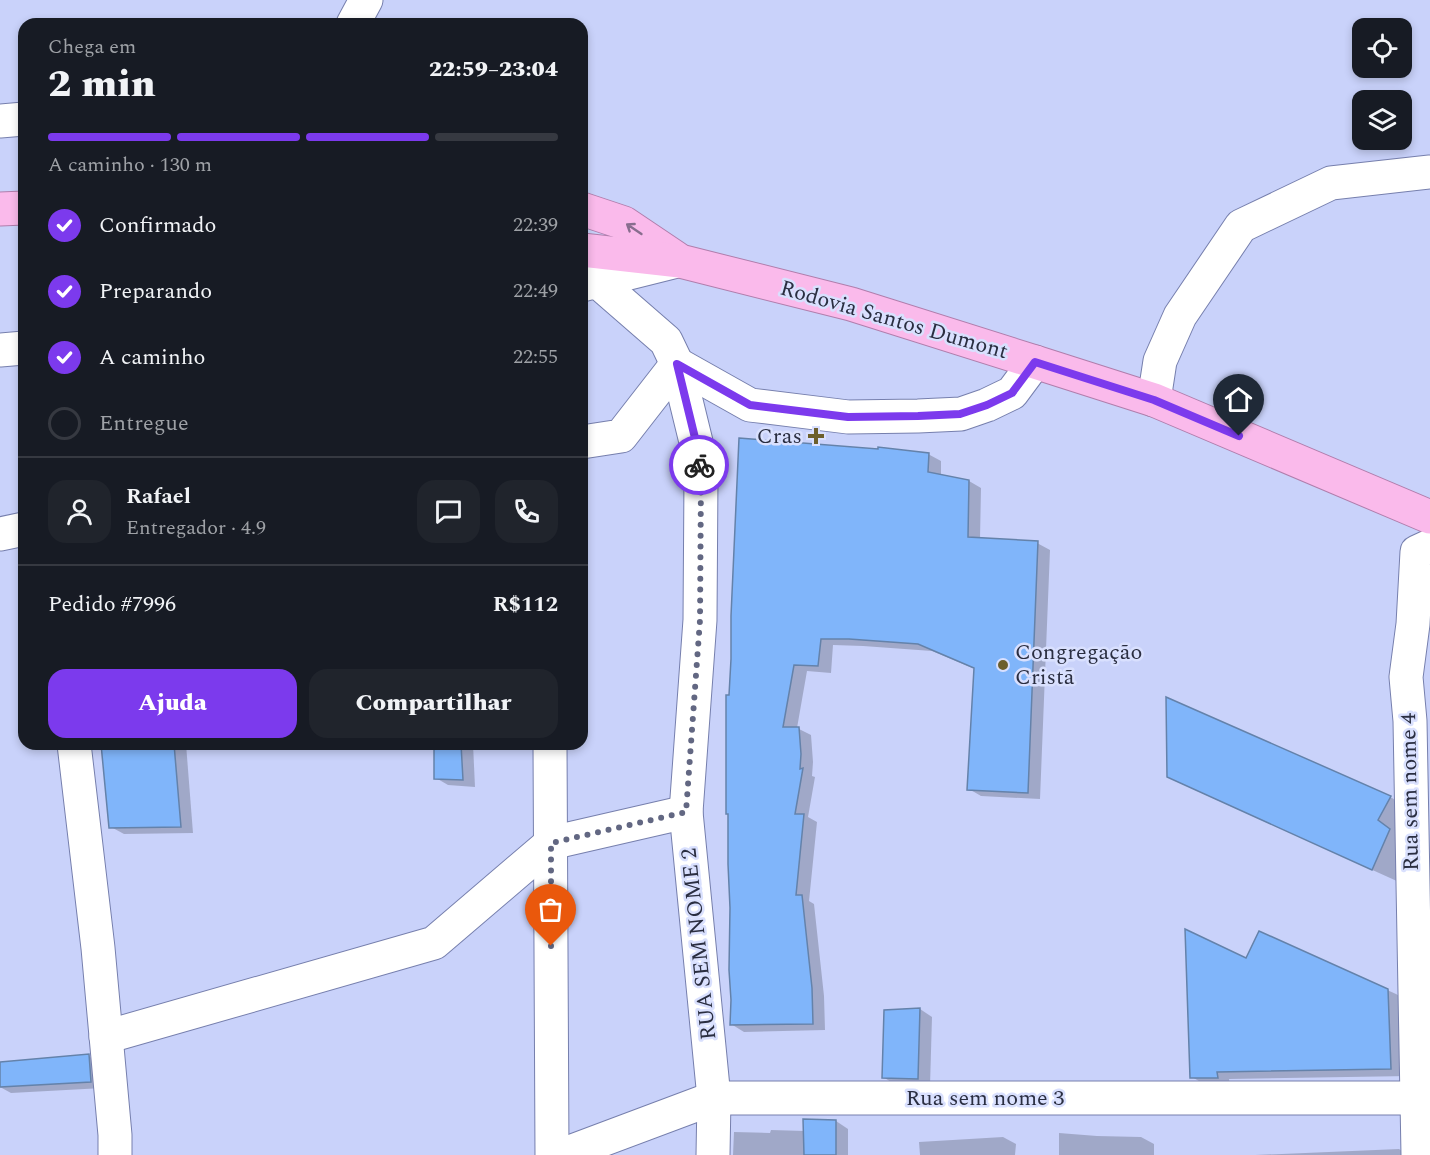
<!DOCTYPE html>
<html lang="pt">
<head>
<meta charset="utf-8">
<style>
  :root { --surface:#171b24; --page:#20242c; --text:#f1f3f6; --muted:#9ea1a6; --line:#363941; --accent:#7c3aed }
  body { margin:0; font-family:Spectral,serif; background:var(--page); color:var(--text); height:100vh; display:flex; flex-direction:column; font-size:22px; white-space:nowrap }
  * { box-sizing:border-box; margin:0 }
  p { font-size:20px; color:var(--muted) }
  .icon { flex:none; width:33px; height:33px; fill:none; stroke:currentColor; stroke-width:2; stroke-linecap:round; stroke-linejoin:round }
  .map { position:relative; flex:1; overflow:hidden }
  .panel { position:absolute; left:18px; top:18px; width:570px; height:732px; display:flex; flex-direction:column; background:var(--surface); border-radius:18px; box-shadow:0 3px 9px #0003 }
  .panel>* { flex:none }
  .tools { position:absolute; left:1352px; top:18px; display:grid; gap:12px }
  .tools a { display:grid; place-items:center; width:60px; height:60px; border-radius:12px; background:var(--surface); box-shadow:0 3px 9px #0003; font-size:30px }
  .pin { position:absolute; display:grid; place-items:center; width:51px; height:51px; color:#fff; margin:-62px -26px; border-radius:50% 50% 50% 0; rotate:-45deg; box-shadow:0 0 6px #0007 }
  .pin .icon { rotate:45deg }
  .courier { position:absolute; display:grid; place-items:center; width:60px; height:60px; margin:-30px; border:4px solid #7c3aed; border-radius:50%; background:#fff; color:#222; box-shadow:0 2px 8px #0007 }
  .overview em { font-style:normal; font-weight:800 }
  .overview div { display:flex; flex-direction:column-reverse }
  .overview { display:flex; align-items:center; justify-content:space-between; height:102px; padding:0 30px }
  h1 { font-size:39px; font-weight:800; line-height:45px }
  .bar { display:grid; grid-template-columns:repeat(4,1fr); gap:9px 6px; align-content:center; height:72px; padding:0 30px }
  .bar i { height:8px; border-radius:4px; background:var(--line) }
  .bar .on { background:var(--accent) }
  .bar p { grid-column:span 4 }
  .line { display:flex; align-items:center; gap:15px; padding:0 30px; border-top:2px solid var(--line) }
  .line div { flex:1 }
  .round { display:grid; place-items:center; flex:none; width:63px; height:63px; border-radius:18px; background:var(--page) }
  ol { padding:0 30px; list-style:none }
  li { display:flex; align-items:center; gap:18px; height:66px }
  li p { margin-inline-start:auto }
  li .icon { padding:6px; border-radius:50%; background:var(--accent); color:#fff; stroke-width:4 }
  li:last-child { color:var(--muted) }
  li i { width:33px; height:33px; border:3px solid var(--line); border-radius:50% }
  .action { display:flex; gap:12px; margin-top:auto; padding:12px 30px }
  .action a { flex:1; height:69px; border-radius:18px; background:var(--accent); color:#fff; font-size:24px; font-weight:800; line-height:69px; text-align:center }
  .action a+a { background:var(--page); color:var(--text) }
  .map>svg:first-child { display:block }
  .shadow { fill:#0003 }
  .building { fill:#80b5fa; stroke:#6482aa; stroke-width:1.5 }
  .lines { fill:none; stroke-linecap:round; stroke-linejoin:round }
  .minor-casing { stroke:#767fad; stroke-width:35 }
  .trunk-casing { stroke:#b07eac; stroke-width:35 }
  .minor { stroke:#fff; stroke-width:33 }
  .trunk { stroke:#fabaeb; stroke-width:33 }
  .oneway { stroke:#886d8e }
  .done { stroke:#626782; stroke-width:6; stroke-dasharray:0 10.8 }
  .route { stroke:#7c3aed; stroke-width:8 }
  .poi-dot { fill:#6c5f2c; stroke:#d9e0fe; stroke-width:2 }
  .labels { text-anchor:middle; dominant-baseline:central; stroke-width:5; stroke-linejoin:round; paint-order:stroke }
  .street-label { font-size:22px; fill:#2a2e41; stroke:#d9e0fe }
  .poi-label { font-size:22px; fill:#2a2e41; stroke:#d9e0fe; text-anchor:end }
</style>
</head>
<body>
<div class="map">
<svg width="1430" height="1155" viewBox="0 0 1430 1155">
  <rect width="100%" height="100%" fill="#c9d2fa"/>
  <g class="shadow">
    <path d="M928,454L941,461V476L969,481L981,488L980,540L1037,543L1050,550L1040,799L981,796L969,789L975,669L932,651L863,646L833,645L831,673L807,671L797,728L811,735L813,762L812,776L815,777L808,817L817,822L809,901L814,904L824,996L825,1030L744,1032L731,1024L728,697Z"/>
    <path d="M1167,700L1392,798L1405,806L1399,882L1182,784L1169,777Z"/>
    <path d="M103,744H186L193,833L124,834L111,827Z"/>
    <path d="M436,744H473L475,787L448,785L436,778Z"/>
    <path d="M1260,933L1396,994L1408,1001L1410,1076L1229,1079L1230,1085L1204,1084L1192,1077Z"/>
    <path d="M920,1009L932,1017L930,1086L896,1085L883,1077Z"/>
    <path d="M88,1056L101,1063L103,1088L11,1093L0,1087V1064Z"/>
    <path d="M836,1121L848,1129V1155H733L734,1132L770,1133L771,1130L805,1131Z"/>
    <path d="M1059,1133L1097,1136L1141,1137L1154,1144V1155H1059Z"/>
    <path d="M1003,1137L1016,1144L1015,1155H920L919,1142Z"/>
    <path d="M1399,1149L1408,1155H1255Z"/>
  </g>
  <g class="building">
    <path d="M739,438L878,449V447L929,453L928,472L969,480L968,537L1038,541L1028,793L967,790L974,668L918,644L849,639H821L818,666L794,665L783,727H799L801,754L800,769L803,768L795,814H804L796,895H802L812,988L813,1024L730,1025L731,1000L729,970L730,908L728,864V814H726V695H729L731,659V616Z"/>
    <path d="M1166,697L1391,796L1378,820L1390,829L1372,870L1167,777Z"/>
    <path d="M101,744H174L181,827L109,828Z"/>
    <path d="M434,744H461L463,780L434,779Z"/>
    <path d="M1185,929L1246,958L1259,931L1388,989L1391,1069L1217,1072L1218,1078H1190Z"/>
    <path d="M920,1008L918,1079L882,1078L884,1010Z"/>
    <path d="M89,1054L91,1082L0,1087V1062Z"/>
    <path d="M803,1119L836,1120V1155H804Z"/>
  </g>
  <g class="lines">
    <defs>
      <g id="minor">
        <path d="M353,24L366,0"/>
        <path d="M0,121L24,119"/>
        <path d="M597,281L677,261"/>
        <path d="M582,285L597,281L666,341L677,364L697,446L701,477L700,620L686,812L714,1098L713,1155"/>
        <path d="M0,350L24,348"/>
        <path d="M1154,400L1160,361L1180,316L1241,226L1331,183L1430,172"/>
        <path d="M582,442L621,436L677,364L750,405L848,417L918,416L961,414L987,405L1012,393L1035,362"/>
        <path d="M0,534L24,529"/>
        <path d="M74,744L98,948L115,1135V1155"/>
        <path d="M550,744L552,1155"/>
        <path d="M106,1037L434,943L551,843L686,812"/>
        <path d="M562,1155L714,1098H1417"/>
        <path d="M1418,1155L1410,721L1406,677L1413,624L1417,552L1430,546"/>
      </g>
      <g id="trunk">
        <path d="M0,209L24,208"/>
        <path d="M582,209L624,223L676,258"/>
        <path d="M582,250L680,261L851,304L1035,362L1154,400L1430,517"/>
      </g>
    </defs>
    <use href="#minor" class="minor-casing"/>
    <use href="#trunk" class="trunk-casing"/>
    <use href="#minor" class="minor"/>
    <use href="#trunk" class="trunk"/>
  </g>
  <defs><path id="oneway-shaft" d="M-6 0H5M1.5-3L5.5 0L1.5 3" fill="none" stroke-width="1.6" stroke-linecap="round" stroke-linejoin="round" transform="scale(1.5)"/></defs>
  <use class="oneway" href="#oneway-shaft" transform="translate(634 229) rotate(-146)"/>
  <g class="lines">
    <path class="done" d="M551,946V843L686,812L700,620L701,477L699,465"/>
    <path class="route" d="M699,465L697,446L677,364L750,405L848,417L918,416L960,414L987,405L1012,393L1035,362L1154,400L1239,436"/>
  </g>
  <g class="poi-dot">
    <path d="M813 427h6v6h6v6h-6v6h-6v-6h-6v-6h6z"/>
    <circle cx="1003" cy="665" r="6"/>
  </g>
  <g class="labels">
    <g class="street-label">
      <text transform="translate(894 320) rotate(16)">Rodovia Santos Dumont</text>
      <text transform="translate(1410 792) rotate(-91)">Rua sem nome 4</text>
      <text transform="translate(699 944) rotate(-96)">RUA SEM NOME 2</text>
      <text x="985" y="1098">Rua sem nome 3</text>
    </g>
    <g class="poi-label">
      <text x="802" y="436">Cras</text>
      <text x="1015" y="652" text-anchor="start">Congregação<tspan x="1015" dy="25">Cristã</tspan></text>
    </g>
  </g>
</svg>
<div class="tools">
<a><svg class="icon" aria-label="locate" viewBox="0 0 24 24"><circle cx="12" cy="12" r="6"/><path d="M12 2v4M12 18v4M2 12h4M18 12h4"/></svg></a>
<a><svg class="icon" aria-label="layers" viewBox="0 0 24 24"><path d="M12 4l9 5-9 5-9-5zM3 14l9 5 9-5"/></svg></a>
</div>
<div class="pin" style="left:551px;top:946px;background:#ea580c"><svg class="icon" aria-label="bag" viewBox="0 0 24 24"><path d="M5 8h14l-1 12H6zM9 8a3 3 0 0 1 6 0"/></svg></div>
<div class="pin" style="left:1239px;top:436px;background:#1f2937"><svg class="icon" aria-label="home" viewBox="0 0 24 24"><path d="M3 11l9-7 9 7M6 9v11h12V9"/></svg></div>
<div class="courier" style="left:699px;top:465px"><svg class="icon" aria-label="bike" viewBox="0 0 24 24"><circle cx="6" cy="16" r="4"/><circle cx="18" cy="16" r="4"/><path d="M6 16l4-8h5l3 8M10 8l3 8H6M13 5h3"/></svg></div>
<section class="panel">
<div class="overview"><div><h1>2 min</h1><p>Chega em</p></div><em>22:59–23:04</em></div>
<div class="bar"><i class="on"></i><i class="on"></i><i class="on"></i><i></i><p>A caminho · 130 m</p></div>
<ol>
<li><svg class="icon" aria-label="check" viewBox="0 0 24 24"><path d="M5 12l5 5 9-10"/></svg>Confirmado<p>22:39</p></li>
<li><svg class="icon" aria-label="check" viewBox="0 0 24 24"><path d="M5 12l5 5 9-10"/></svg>Preparando<p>22:49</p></li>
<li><svg class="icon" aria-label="check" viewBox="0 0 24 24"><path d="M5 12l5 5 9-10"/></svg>A caminho<p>22:55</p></li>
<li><i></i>Entregue</li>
</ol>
<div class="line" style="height:108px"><a class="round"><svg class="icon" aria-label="person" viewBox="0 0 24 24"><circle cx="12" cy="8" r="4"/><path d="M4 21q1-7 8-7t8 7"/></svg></a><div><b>Rafael</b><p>Entregador · 4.9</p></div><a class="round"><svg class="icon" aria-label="chat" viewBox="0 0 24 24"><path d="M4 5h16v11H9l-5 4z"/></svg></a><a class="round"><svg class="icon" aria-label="phone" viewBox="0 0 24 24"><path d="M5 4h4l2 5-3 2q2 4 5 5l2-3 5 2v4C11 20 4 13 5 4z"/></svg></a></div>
<div class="line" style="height:78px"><div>Pedido #7996</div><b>R$112</b></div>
<div class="action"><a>Ajuda</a><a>Compartilhar</a></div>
</section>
</div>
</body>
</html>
